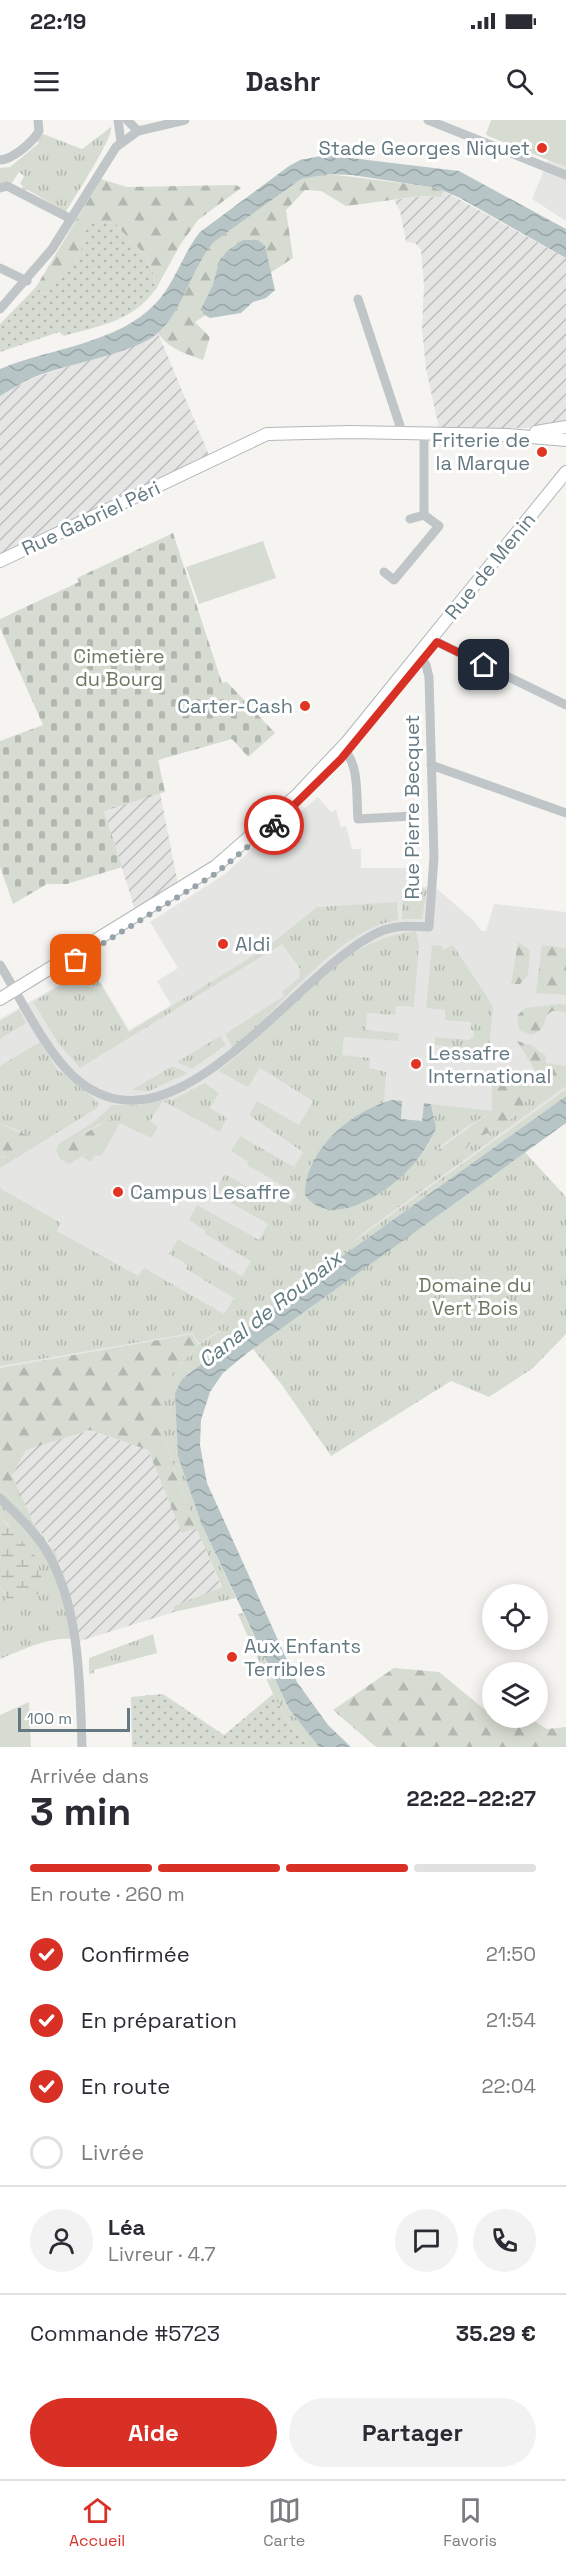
<!DOCTYPE html>
<html lang="fr">
<head>
<meta charset="utf-8">
<style>
  :root { --surface:#fff; --page:#f2f2f3; --text:#2b2b33; --muted:#7c7c81; --line:#e1e1e2; --accent:#d93025 }
  body { margin:0; font-family:"Space Grotesk",sans-serif; background:var(--page); color:var(--text); height:100vh; display:flex; flex-direction:column; font-size:22px; white-space:nowrap }
  * { box-sizing:border-box; margin:0 }
  p { font-size:20px; color:var(--muted) }
  .icon { flex:none; width:33px; height:33px; fill:none; stroke:currentColor; stroke-width:2; stroke-linecap:round; stroke-linejoin:round }
  .map { position:relative; height:1627px; overflow:hidden }
  .details { display:flex; flex-direction:column; background:var(--surface); flex:1 }
  .details>* { flex:none }
  .controls { position:absolute; left:482px; top:1464px; display:grid; gap:12px }
  .controls a { display:grid; place-items:center; width:66px; height:66px; border-radius:50%; background:var(--surface); box-shadow:0 3px 15px #0003; font-size:30px }
  .scale { position:absolute; left:18px; bottom:15px; width:112px; box-sizing:border-box; padding-left:6px; border:3px solid #647982; border-top:0; font-size:16px; line-height:21px; white-space:nowrap; color:#647982; -webkit-text-stroke:4px #fff; paint-order:stroke }
  .pin { position:absolute; display:grid; place-items:center; width:51px; height:51px; color:#fff; margin:-26px; border-radius:12px; box-shadow:0 3px 9px #0006 }
  .courier { position:absolute; display:grid; place-items:center; width:60px; height:60px; margin:-30px; border:4px solid #d93025; border-radius:50%; background:#fff; color:#222; box-shadow:0 2px 8px #0007 }
  .summary em { font-style:normal; font-weight:700 }
  .summary div { display:flex; flex-direction:column-reverse }
  .summary { display:flex; align-items:center; justify-content:space-between; height:102px; padding:0 30px }
  h1 { font-size:39px; font-weight:700; line-height:45px }
  .bar { display:grid; grid-template-columns:repeat(4,1fr); gap:9px 6px; align-content:center; height:72px; padding:0 30px }
  .bar i { height:8px; border-radius:4px; background:var(--line) }
  .bar .on { background:var(--accent) }
  .bar p { grid-column:span 4 }
  .line { display:flex; align-items:center; gap:15px; padding:0 30px; border-top:2px solid var(--line) }
  .line div { flex:1 }
  .round { display:grid; place-items:center; flex:none; width:63px; height:63px; border-radius:32px; background:var(--page) }
  ol { padding:0 30px; list-style:none }
  li { display:flex; align-items:center; gap:18px; height:66px }
  li p { margin-inline-start:auto }
  li .icon { padding:6px; border-radius:50%; background:var(--accent); color:#fff; stroke-width:4 }
  li:last-child { color:var(--muted) }
  li i { width:33px; height:33px; border:3px solid var(--line); border-radius:50% }
  .cta { display:flex; gap:12px; margin-top:auto; padding:12px 30px }
  .cta a { flex:1; height:69px; border-radius:36px; background:var(--accent); color:#fff; font-size:24px; font-weight:700; line-height:69px; text-align:center }
  .cta a+a { background:var(--page); color:var(--text) }
  .status { display:flex; justify-content:space-between; align-items:center; height:42px; padding:0 30px; background:var(--surface); direction:ltr }
  .status svg { height:16px; fill:currentColor }
  header { display:flex; justify-content:space-between; align-items:center; height:78px; padding:0 30px; background:var(--surface); font-size:27px; font-weight:700 }
  .tab-bar { display:flex; justify-content:space-around; align-items:center; height:84px; border-top:2px solid var(--line); background:var(--surface); font-size:16px; color:var(--muted) }
  .tab-bar a { display:grid; justify-items:center; gap:3px }
  .tab-bar .on { color:var(--accent) }
  .map>svg:first-child { display:block }
  .built { fill:#e5e6e4 }
  .industrial { fill:url(#industrial-furrows) }
  .grass { fill:url(#grass-tufts) }
  .forest { fill:url(#forest-firs) }
  .wetland { fill:url(#wetland-marsh) }
  .cemetery { fill:url(#cemetery-stones) }
  .garden { fill:url(#garden-dots) }
  .pitch { fill:#d7dcd2 }
  .water { fill:url(#water-waves) }
  .lines { fill:none; stroke-linecap:round; stroke-linejoin:round }
  .major-casing { stroke:#b1b7b9; stroke-width:14 }
  .minor { stroke:#c0c5c7; stroke-width:9 }
  .major { stroke:#fff; stroke-width:12 }
  .done { stroke:#97a4a9; stroke-width:6; stroke-dasharray:0 10.8 }
  .route { stroke:#d93025; stroke-width:8 }
  .poi-dot { fill:#e13524; stroke:#fff; stroke-width:2 }
  .labels { text-anchor:middle; dominant-baseline:central; stroke-width:6; stroke-linejoin:round; paint-order:stroke }
  .poi-label { font-size:20px; fill:#647982; stroke:#fff; text-anchor:start }
  .street-label { font-size:20px; fill:#647982; stroke:#fff }
  .park-label { font-size:20px; fill:#6a7962; stroke:#fff }
  .water-label { font-size:21px; font-style:italic; fill:#5f7b7f; stroke:#fff }
</style>
</head>
<body>
<div class="status"><b>22:19</b><svg viewBox="0 0 49 12"><path d="M0 12V9h3v3zM5 12V6h3v6zM10 12V3h3v9zM15 12V0h3v12zM26 1h20v11H26zM47 4h2v5h-2z"/></svg></div>
<header><svg class="icon" aria-label="menu" viewBox="0 0 24 24"><path d="M4 6h16M4 12h16M4 18h16"/></svg>Dashr<svg class="icon" aria-label="search" viewBox="0 0 24 24"><circle cx="10" cy="10" r="6"/><path d="M15 15l6 6"/></svg></header>
<div class="map">
<svg width="566" height="1627" viewBox="0 0 566 1627">
  <defs>
    <pattern id="industrial-furrows" width="10" height="10" patternUnits="userSpaceOnUse" patternTransform="scale(1.5)"><rect width="10" height="10" fill="#e5e6e4"/><path d="M-1 1l2-2M0 10L10 0M9 11l2-2" fill="none" stroke="#bdbfbe"/></pattern>
    <pattern id="grass-tufts" width="24" height="20" patternUnits="userSpaceOnUse" patternTransform="scale(1.5)"><rect width="24" height="20" fill="#d7dcd2"/><path d="M3 7l-1-3M5 7V3M7 7l1-3M15 17l-1-3M17 17v-4M19 17l1-3" fill="none" stroke="#b2b7b0"/></pattern>
    <pattern id="forest-firs" width="22" height="20" patternUnits="userSpaceOnUse" patternTransform="scale(1.5)"><rect width="22" height="20" fill="#d7dcd2"/><path d="M5 1l3.5 6h-7zM16 11l3.5 6h-7z" fill="#b2b7b0"/></pattern>
    <pattern id="wetland-marsh" width="20" height="14" patternUnits="userSpaceOnUse" patternTransform="scale(1.5)"><rect width="20" height="14" fill="#d7dcd2"/><path d="M1 5h8M5 5V1M11 12h8M15 12V8" fill="none" stroke="#b2b7b0"/></pattern>
    <pattern id="cemetery-stones" width="16" height="16" patternUnits="userSpaceOnUse" patternTransform="scale(1.5)"><rect width="16" height="16" fill="#d7dcd2"/><path d="M2 7V4a2 2 0 0 1 4 0v3zM10 15v-3a2 2 0 0 1 4 0v3z" fill="#b2b7b0"/></pattern>
    <pattern id="garden-dots" width="8" height="8" patternUnits="userSpaceOnUse" patternTransform="scale(1.5)"><rect width="8" height="8" fill="#d7dcd2"/><path d="M2 2h.1M6 6h.1" fill="none" stroke="#b2b7b0" stroke-width="1.8" stroke-linecap="round"/></pattern>
    <pattern id="water-waves" width="16" height="10" patternUnits="userSpaceOnUse" patternTransform="scale(1.5)"><rect width="16" height="10" fill="#b7c5c7"/><path d="M0 5q4-4 8 0t8 0" fill="none" stroke="#98a5a7"/></pattern>
  </defs>
  <rect width="100%" height="100%" fill="#f5f4f1"/>
  <g class="built">
    <path d="M548,40L566,47V101L532,79Z"/>
    <path d="M318,677L331,692L336,690L341,707L346,706L352,729H361V748H406L408,764L437,769L473,800L482,811H486L494,784L566,792V969L344,1129L325,1139L198,1225L192,1214L0,1248V899L91,846L129,910L171,885L157,861L178,848L150,802L225,754L286,697L288,702Z"/>
  </g>
  <g class="industrial">
    <path d="M444,71L566,138V302L545,308H439L426,249L422,208L424,166L421,130L415,123L406,122L400,91L394,80L422,76L441,77Z"/>
    <path d="M158,213L209,335L0,434V276L33,258L139,223Z"/>
    <path d="M160,673L178,764L135,790L104,690Z"/>
    <path d="M90,1310L148,1330L182,1412L196,1408L222,1468L174,1486V1492L80,1521L50,1424L33,1402L12,1355L26,1329Z"/>
  </g>
  <g class="grass">
    <path d="M111,7C114,17 74,78 66,92L28,70H21L23,66L20,64L24,56L19,52L11,64L0,63V48L10,47L39,23L36,20L43,14L82,29Z"/>
    <path d="M403,766L427,769L422,799H402Z"/>
    <path d="M397,782L398,800C339,808 279,890 233,928L225,914L284,876L282,872L299,858L300,849L282,824L80,948L59,924L33,882L91,848L129,912L266,828L317,787Z"/>
    <path d="M416,811L419,824L414,887L396,886L395,895L367,893L366,910L399,913L398,921L344,917L342,935L370,938L369,948L386,952L384,982C355,997 322,1018 309,1049L404,1054C426,1031 442,1017 431,984L492,991C464,1010 424,1029 417,1063L449,1038L466,1029L474,1017L527,977L525,962L538,955L547,980L370,1108L345,1128L566,969V976L327,1147L182,1259L202,1405L236,1478L174,1492V1486L222,1467L196,1408L164,1320V1263L198,1225L231,1204L199,1223L192,1213L0,1246V1066L1,1069L61,1103L57,1111L138,1156L144,1148L224,1194L234,1178L186,1149L188,1145L169,1134L178,1119L242,1156L251,1141L205,1114L206,1111L189,1100L197,1085L259,1120L268,1104L224,1079L226,1075L216,1069L225,1054L275,1083L279,1078L290,1085L297,1074L247,1045L248,1042L231,1031L240,1016L294,1047L303,1032L249,995L257,981L299,1005L313,981L260,948L248,967L218,951C281,906 335,818 416,811Z"/>
    <path d="M432,825L442,826L443,830L453,825L493,886L489,930L435,925V917L469,920L474,917V912L471,909V902L445,900V890L426,888Z"/>
    <path d="M19,890L26,903L0,919V901Z"/>
    <path d="M220,916L226,925L192,949L177,942Z"/>
    <path d="M40,922L57,949L95,979L98,983L97,988L0,1048V1036L4,1038L21,1011L0,1004V946Z"/>
    <path d="M172,946L188,953L149,971L132,970Z"/>
    <path d="M205,963L219,973L210,988L227,998L220,1012L163,981L150,1001L158,1007L151,1018L120,1003L102,1035L94,1036L91,1042L82,1037L93,1030L101,1003L56,1030L59,1024L95,1001L112,985H139L167,979L172,980Z"/>
    <path d="M524,1031L566,1077V1214L533,1248L489,1277L451,1261L331,1336L282,1265L253,1229Z"/>
    <path d="M0,1368L21,1388L26,1386L33,1402L56,1434L79,1520C54,1514 24,1529 0,1539V1465L10,1486L9,1406L0,1397Z"/>
    <path d="M243,1493L289,1589L319,1627H309L287,1600L273,1574L238,1494Z"/>
    <path d="M153,1514L157,1533L94,1550V1553L89,1554V1538Z"/>
  </g>
  <g class="forest">
    <path d="M329,54L433,67L444,71L441,77L422,76L346,86L321,71L305,70L286,90L293,138L195,202L210,217L203,240C186,234 169,229 158,213C182,186 190,149 214,122L301,59Z"/>
    <path d="M101,59L127,67L236,65L241,68L198,100L180,125L156,169C150,129 138,132 116,104L85,101C91,133 64,153 44,175L36,167Z"/>
    <path d="M518,822L530,830L528,855L520,864H511Z"/>
    <path d="M542,825L566,828V875L536,873Z"/>
    <path d="M560,884L566,885V892L552,891L546,896C544,907 543,911 531,915L519,910L517,896L525,888Z"/>
    <path d="M517,921L533,926L546,936V943L566,946V966L547,980L538,955Z"/>
    <path d="M492,961L525,962C526,967 528,973 527,977C523,996 492,1015 474,1017L466,1029L449,1038L417,1063L405,1065L434,1033L492,991Z"/>
    <path d="M109,1000L116,1004V1008L93,1030L69,1044L60,1039L56,1030L60,1027Z"/>
    <path d="M0,1004L28,1016L27,1023L11,1037L0,1036Z"/>
    <path d="M192,1214L198,1225L164,1263V1320L196,1408L182,1413L148,1330L90,1310L26,1330L12,1355L26,1386L21,1388L0,1368V1248Z"/>
    <path d="M394,1548L439,1552L484,1589L492,1591V1598H529L547,1609L566,1607V1627H376L333,1590Z"/>
  </g>
  <path class="wetland" d="M0,1397L36,1437L45,1471L10,1486L0,1465Z"/>
  <path class="cemetery" d="M173,413L222,563L227,562L275,613L248,637L232,619L158,640L165,672L104,691L122,747L67,764H47L13,784L0,747V621L43,605L0,508V499L79,462L77,458Z"/>
  <g class="garden">
    <path d="M85,100L116,104C138,132 150,129 156,169C132,202 101,205 64,216L59,212L0,232V204L36,167L44,175C64,152 91,133 85,100Z"/>
    <path d="M163,1574L224,1615L273,1574L287,1600L309,1627H132L131,1577Z"/>
  </g>
  <g class="pitch">
    <path d="M491,0H566V47L488,16L486,14Z"/>
    <path d="M263,421L276,458L199,484L186,447Z"/>
    <path d="M29,1582L31,1627H0V1595Z"/>
  </g>
  <g class="water">
    <path d="M326,35L459,51L566,109V138L460,78L437,68L352,55L329,54L301,59L214,122C191,148 183,190 159,212C136,234 64,244 32,258C21,263 11,270 0,276V249C50,228 118,224 156,183C175,163 183,133 200,112L289,46L300,40Z"/>
    <path d="M243,120H258L265,126L275,170L266,178L253,182L241,193L210,198L203,194L202,187L213,165L219,142L227,131Z"/>
    <path d="M566,976V1003L246,1234L223,1253L210,1272L201,1300L200,1325L207,1363L297,1562L328,1605L351,1627H319L289,1589L202,1405L178,1336L175,1273L182,1259L327,1147Z"/>
    <path d="M392,980L402,981L401,999L422,1001L424,983L431,984L436,1008C429,1025 418,1041 404,1054C382,1076 329,1109 305,1075C305,1030 351,991 392,980Z"/>
  </g>
  <g class="lines">
    <defs>
      <g id="major">
        <path d="M536,312L566,307"/>
        <path d="M0,441L267,314L350,312L508,315L566,320"/>
        <path d="M0,879L216,746L296,676L348,621L566,352"/>
      </g>
    </defs>
    <use href="#major" class="major-casing"/>
    <g class="minor">
      <path d="M118,0L121,22"/>
      <path d="M127,0L138,11"/>
      <path d="M428,0L566,55"/>
      <path d="M0,40C12,40 33,22 39,11L38,0"/>
      <path d="M0,68L7,66L71,99"/>
      <path d="M0,148L27,161"/>
      <path d="M358,179L403,315"/>
      <path d="M0,189L52,129L116,27L138,11L185,0"/>
      <path d="M410,399L424,395V315"/>
      <path d="M384,452L394,460L439,406L424,395"/>
      <path d="M431,519L566,585"/>
      <path d="M342,628C360,643 356,676 358,699L413,696"/>
      <path d="M431,645L566,693"/>
      <path d="M0,845C20,877 45,930 72,955C175,1052 298,843 384,810C399,805 414,806 429,807L434,737L429,557L426,545L418,534"/>
      <path d="M0,1378C17,1394 34,1411 46,1430C80,1486 80,1564 82,1627"/>
    </g>
    <use href="#major" class="major"/>
  </g>
  <g class="lines">
    <path class="done" d="M76,840L215,754L274,705"/>
    <path class="route" d="M274,705L341,639L437,522L484,545"/>
  </g>
  <g class="poi-dot">
    <circle cx="542" cy="28" r="6"/>
    <circle cx="542" cy="332" r="6"/>
    <circle cx="305" cy="586" r="6"/>
    <circle cx="223" cy="824" r="6"/>
    <circle cx="416" cy="944" r="6"/>
    <circle cx="118" cy="1072" r="6"/>
    <circle cx="232" cy="1537" r="6"/>
  </g>
  <g class="labels">
    <g class="poi-label">
      <text x="530" y="28" text-anchor="end">Stade Georges Niquet</text>
      <text x="530" y="320" text-anchor="end">Friterie de<tspan x="530" dy="23">la Marque</tspan></text>
      <text x="293" y="586" text-anchor="end">Carter-Cash</text>
      <text x="235" y="824">Aldi</text>
      <text x="428" y="933">Lessafre<tspan x="428" dy="23">International</tspan></text>
      <text x="130" y="1072">Campus Lesaffre</text>
      <text x="244" y="1526">Aux Enfants<tspan x="244" dy="23">Terribles</tspan></text>
    </g>
    <g class="street-label">
      <text transform="translate(91 398) rotate(-25)">Rue Gabriel Péri</text>
      <text transform="translate(490 446) rotate(-51)">Rue de Menin</text>
      <text transform="translate(412 687) rotate(-90)">Rue Pierre Becquet</text>
    </g>
    <g class="park-label">
      <text x="119" y="536">Cimetière<tspan x="119" dy="23">du Bourg</tspan></text>
      <text x="475" y="1165">Domaine du<tspan x="475" dy="23">Vert Bois</tspan></text>
    </g>
    <g class="water-label">
      <text transform="translate(270 1189) rotate(-38)">Canal de Roubaix</text>
    </g>
  </g>
</svg>
<div class="controls">
<a><svg class="icon" aria-label="locate" viewBox="0 0 24 24"><circle cx="12" cy="12" r="6"/><path d="M12 2v4M12 18v4M2 12h4M18 12h4"/></svg></a>
<a><svg class="icon" aria-label="layers" viewBox="0 0 24 24"><path d="M12 4l9 5-9 5-9-5zM3 14l9 5 9-5"/></svg></a>
</div>
<div class="scale">100 m</div>
<div class="pin" style="left:76px;top:840px;background:#ea580c"><svg class="icon" aria-label="bag" viewBox="0 0 24 24"><path d="M5 8h14l-1 12H6zM9 8a3 3 0 0 1 6 0"/></svg></div>
<div class="pin" style="left:484px;top:545px;background:#1f2937"><svg class="icon" aria-label="home" viewBox="0 0 24 24"><path d="M3 11l9-7 9 7M6 9v11h12V9"/></svg></div>
<div class="courier" style="left:274px;top:705px"><svg class="icon" aria-label="bike" viewBox="0 0 24 24"><circle cx="6" cy="16" r="4"/><circle cx="18" cy="16" r="4"/><path d="M6 16l4-8h5l3 8M10 8l3 8H6M13 5h3"/></svg></div>
</div>
<section class="details">
<div class="summary"><div><h1>3 min</h1><p>Arrivée dans</p></div><em>22:22–22:27</em></div>
<div class="bar"><i class="on"></i><i class="on"></i><i class="on"></i><i></i><p>En route · 260 m</p></div>
<ol>
<li><svg class="icon" aria-label="check" viewBox="0 0 24 24"><path d="M5 12l5 5 9-10"/></svg>Confirmée<p>21:50</p></li>
<li><svg class="icon" aria-label="check" viewBox="0 0 24 24"><path d="M5 12l5 5 9-10"/></svg>En préparation<p>21:54</p></li>
<li><svg class="icon" aria-label="check" viewBox="0 0 24 24"><path d="M5 12l5 5 9-10"/></svg>En route<p>22:04</p></li>
<li><i></i>Livrée</li>
</ol>
<div class="line" style="height:108px"><a class="round"><svg class="icon" aria-label="person" viewBox="0 0 24 24"><circle cx="12" cy="8" r="4"/><path d="M4 21q1-7 8-7t8 7"/></svg></a><div><b>Léa</b><p>Livreur · 4.7</p></div><a class="round"><svg class="icon" aria-label="chat" viewBox="0 0 24 24"><path d="M4 5h16v11H9l-5 4z"/></svg></a><a class="round"><svg class="icon" aria-label="phone" viewBox="0 0 24 24"><path d="M5 4h4l2 5-3 2q2 4 5 5l2-3 5 2v4C11 20 4 13 5 4z"/></svg></a></div>
<div class="line" style="height:78px"><div>Commande #5723</div><b>35.29 €</b></div>
<div class="cta"><a>Aide</a><a>Partager</a></div>
</section>
<nav class="tab-bar">
<a class="on"><svg class="icon" aria-label="home" viewBox="0 0 24 24"><path d="M3 11l9-7 9 7M6 9v11h12V9"/></svg>Accueil</a>
<a><svg class="icon" aria-label="map" viewBox="0 0 24 24"><path d="M3 6l6-2 6 2 6-2v14l-6 2-6-2-6 2zM9 4v14M15 6v14"/></svg>Carte</a>
<a><svg class="icon" aria-label="saved" viewBox="0 0 24 24"><path d="M7 4h10v16l-5-4-5 4z"/></svg>Favoris</a>
</nav>
</body>
</html>
